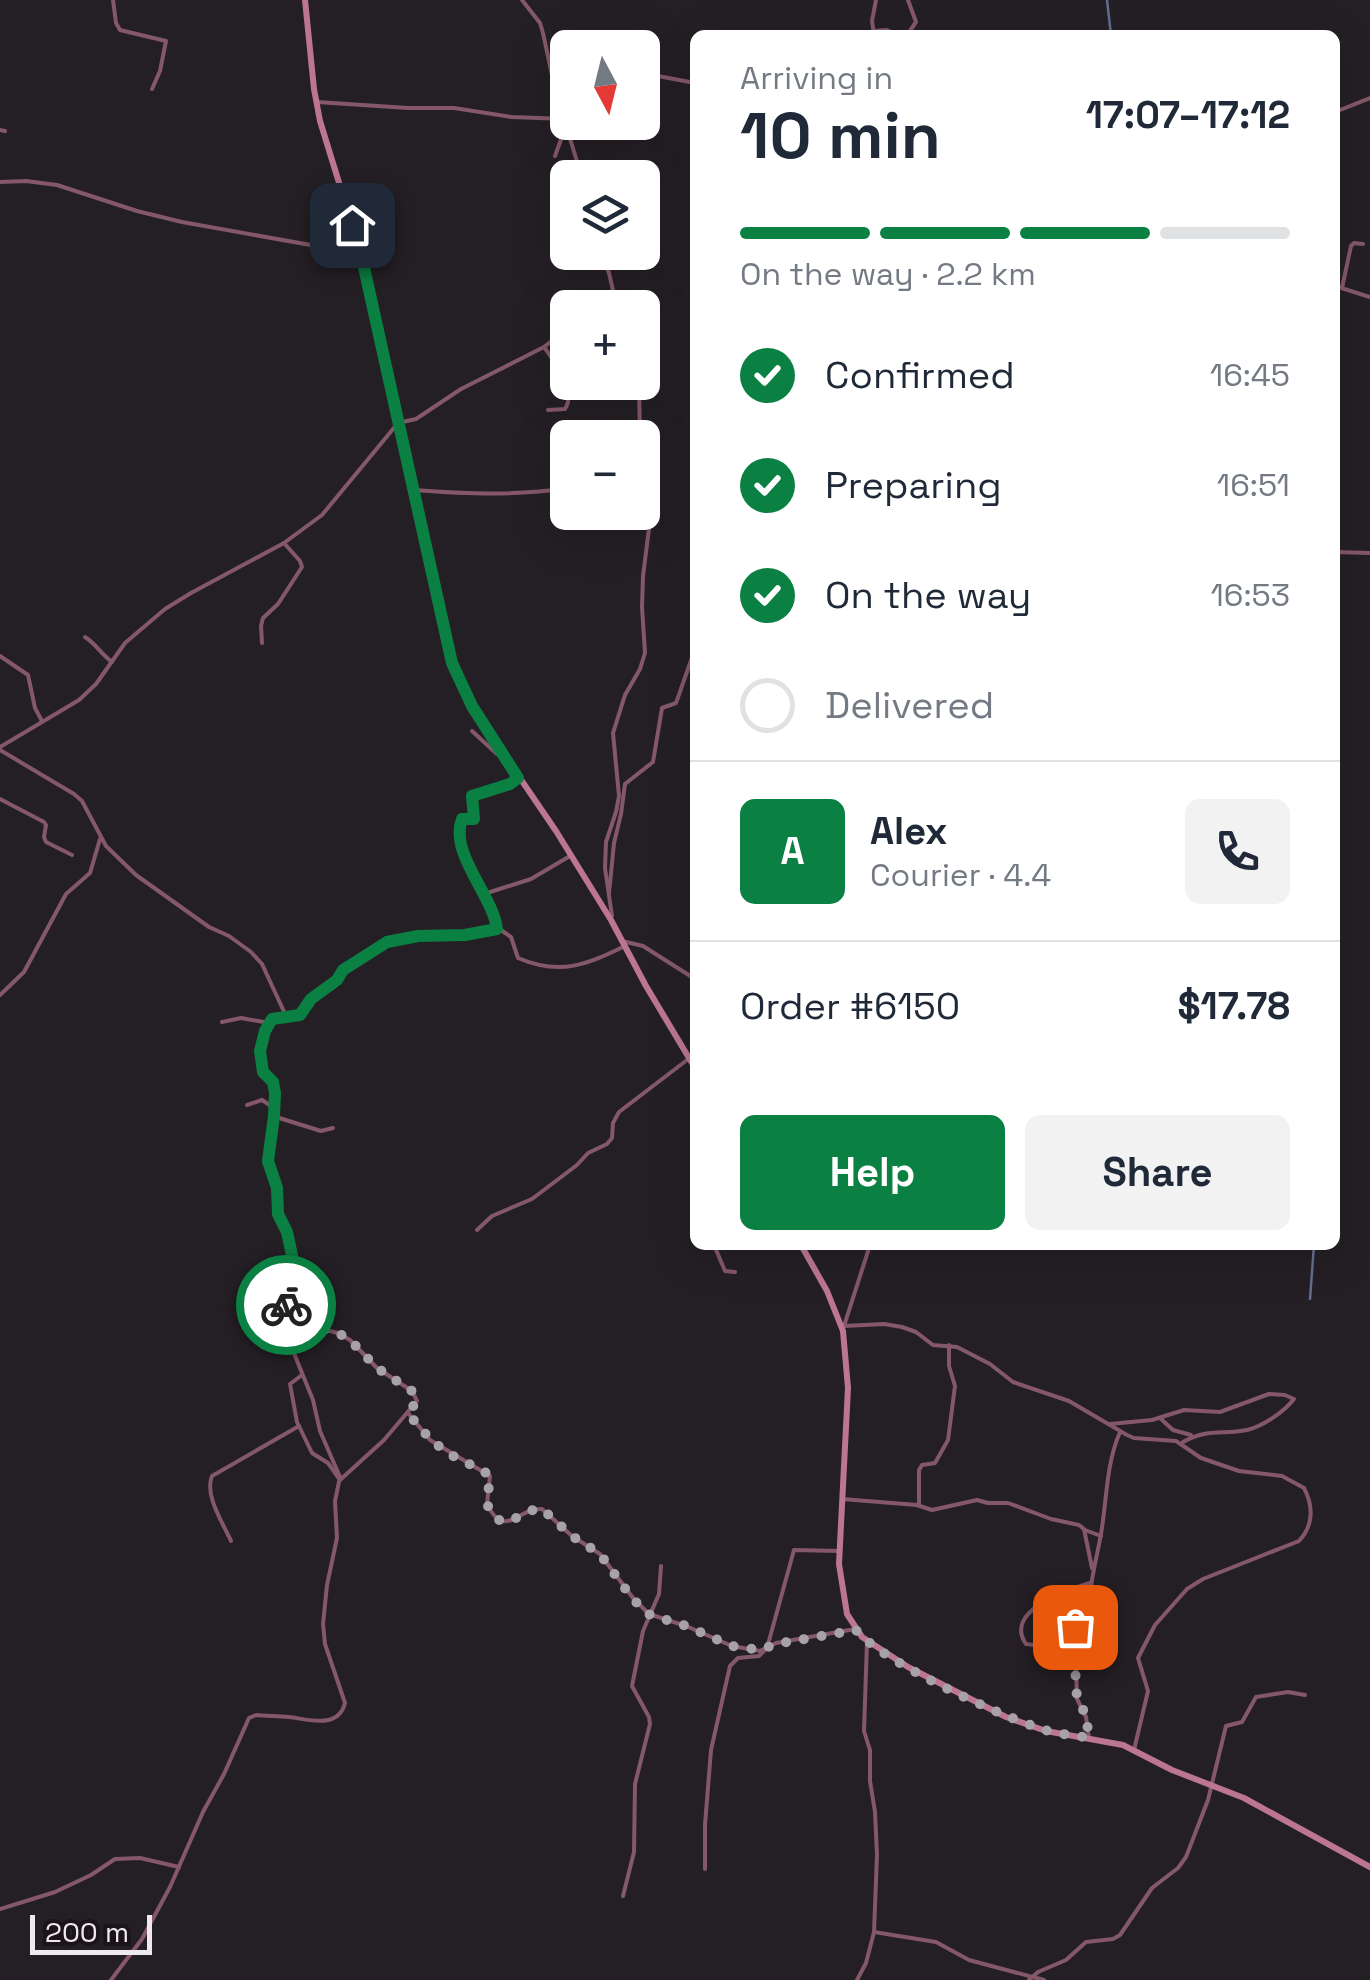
<!DOCTYPE html>
<html lang="en">
<head>
<meta charset="utf-8">
<style>
  :root { --surface:#fff; --page:#f2f2f3; --text:#1f2937; --muted:#747a83; --line:#e0e1e3; --accent:#0b8043 }
  body { margin:0; font-family:"Space Grotesk",sans-serif; background:var(--page); color:var(--text); height:100vh; display:flex; flex-direction:column; font-size:38px; white-space:nowrap }
  * { box-sizing:border-box; margin:0 }
  p { font-size:32px; color:var(--muted) }
  .icon { flex:none; width:55px; height:55px; fill:none; stroke:currentColor; stroke-width:2; stroke-linecap:round; stroke-linejoin:round }
  .map { position:relative; flex:1; overflow:hidden }
  .panel { position:absolute; left:690px; top:30px; width:650px; height:1220px; display:flex; flex-direction:column; background:var(--surface); border-radius:15px; box-shadow:0 10px 40px #0002 }
  .panel>* { flex:none }
  .needle { width:65px; rotate:173deg }
  .fabs { position:absolute; left:550px; top:30px; display:grid; gap:20px }
  .fabs a { display:grid; place-items:center; width:110px; height:110px; border-radius:15px; background:var(--surface); box-shadow:0 10px 40px #0002; font-size:50px }
  .scale { position:absolute; left:30px; bottom:25px; width:122px; box-sizing:border-box; padding-left:10px; border:5px solid #ede9ed; border-top:0; font-size:28px; line-height:35px; white-space:nowrap; color:#ede9ed; -webkit-text-stroke:8px #1b151b; paint-order:stroke }
  .pin { position:absolute; display:grid; place-items:center; width:85px; height:85px; color:#fff; margin:-42px; border-radius:20px; box-shadow:0 5px 15px #0006 }
  .courier { position:absolute; display:grid; place-items:center; width:100px; height:100px; margin:-50px; border:8px solid #0b8043; border-radius:50%; background:#fff; color:#222; box-shadow:0 2px 12px #0007 }
  .headline em { font-style:normal; font-weight:600 }
  .headline div { display:flex; flex-direction:column-reverse }
  .headline { display:flex; align-items:center; justify-content:space-between; height:170px; padding:0 50px }
  h1 { font-size:65px; font-weight:600; line-height:75px }
  .bar { display:grid; grid-template-columns:repeat(4,1fr); gap:15px 10px; align-content:center; height:120px; padding:0 50px }
  .bar i { height:12px; border-radius:8px; background:var(--line) }
  .bar .selected { background:var(--accent) }
  .bar p { grid-column:span 4 }
  .line { display:flex; align-items:center; gap:25px; padding:0 50px; border-top:2px solid var(--line) }
  .line div { flex:1 }
  .round { display:grid; place-items:center; flex:none; width:105px; height:105px; border-radius:15px; background:var(--page) }
  ol { padding:0 50px; list-style:none }
  li { display:flex; align-items:center; gap:30px; height:110px }
  li p { margin-inline-start:auto }
  li .icon { padding:10px; border-radius:50%; background:var(--accent); color:#fff; stroke-width:4 }
  li:last-child { color:var(--muted) }
  li i { width:55px; height:55px; border:5px solid var(--line); border-radius:50% }
  .action { display:flex; gap:20px; margin-top:auto; padding:20px 50px }
  .action a { flex:1; height:115px; border-radius:15px; background:var(--accent); color:#fff; font-size:40px; font-weight:600; line-height:115px; text-align:center }
  .action a+a { background:var(--page); color:var(--text) }
  .map>svg:first-child { display:block }
  .lines { fill:none; stroke-linecap:round; stroke-linejoin:round }
  .stream { stroke:#646d8e; stroke-width:2.5 }
  .street { stroke:#845869; stroke-width:4 }
  .secondary { stroke:#bd7692; stroke-width:6 }
  .done { stroke:#a7a2a7; stroke-width:10; stroke-dasharray:0 18 }
  .route { stroke:#0b8043; stroke-width:12 }
</style>
</head>
<body>
<div class="map">
<svg width="1370" height="1980" viewBox="0 0 1370 1980">
  <rect width="100%" height="100%" fill="#241f24"/>
  <g class="lines">
    <g class="stream">
      <path d="M1107,0L1111,35"/>
      <path d="M1310,1299L1314,1245"/>
    </g>
    <g class="street">
      <path d="M113,0L116,23L120,30L166,41L160,71L152,89"/>
      <path d="M522,0L540,23L543,33L555,89L582,178"/>
      <path d="M873,31L887,30L896,35"/>
      <path d="M874,35L872,21L876,0"/>
      <path d="M907,35L916,22L908,0"/>
      <path d="M550,64L568,62"/>
      <path d="M642,73L695,83"/>
      <path d="M317,102L408,108H454L511,117L566,119"/>
      <path d="M1335,112L1370,98"/>
      <path d="M0,130L5,131"/>
      <path d="M555,156L567,123"/>
      <path d="M0,182L26,181L57,185L137,211L182,222L361,254"/>
      <path d="M601,252L609,273L617,308"/>
      <path d="M1335,286L1370,297"/>
      <path d="M1342,288L1351,246L1354,243L1363,244"/>
      <path d="M597,308L615,297"/>
      <path d="M544,347C556,364 577,390 565,409L548,410"/>
      <path d="M639,382L640,438"/>
      <path d="M414,490C466,494 516,496 568,488"/>
      <path d="M1335,552L1370,553"/>
      <path d="M85,637C96,644 101,654 112,662"/>
      <path d="M262,643L261,626L263,618L278,604L302,567L300,561L284,543"/>
      <path d="M0,656L28,675L35,708L42,721"/>
      <path d="M472,731L497,754L505,756"/>
      <path d="M0,747L79,700L96,684L125,643L165,609L191,593L284,543L322,515L398,423L416,419L461,389L544,347L568,328"/>
      <path d="M0,750L74,794L82,801L106,846L136,875L209,927L229,936L251,952L262,964L286,1016"/>
      <path d="M0,799L44,822L46,825L44,837L46,842L72,855"/>
      <path d="M609,893L614,843L621,814L625,784L653,762L662,708L676,703L695,649"/>
      <path d="M484,894L531,879L570,856"/>
      <path d="M612,916L605,868L606,842L616,812L619,796L613,733L625,695L640,669L645,653L642,607L643,576L652,505L642,483"/>
      <path d="M497,929C493,895 449,854 462,819H474L472,796L510,785L518,778"/>
      <path d="M622,941L643,946L695,979"/>
      <path d="M0,995L24,972L66,894L90,873L100,839"/>
      <path d="M222,1022L241,1018L269,1023"/>
      <path d="M247,1105L262,1100L274,1108"/>
      <path d="M276,1117L321,1131L333,1128"/>
      <path d="M477,1230L492,1216L532,1199L577,1165L588,1153L607,1144L612,1138L613,1123L619,1112L687,1060"/>
      <path d="M714,1245L725,1271L735,1272"/>
      <path d="M288,1321L338,1333L350,1340L377,1368L412,1391L417,1401L384,1440L340,1480L328,1463L312,1453L297,1422L290,1384L302,1375"/>
      <path d="M844,1326L884,1324L902,1327L916,1332L933,1345L957,1347L990,1364L1013,1382L1069,1401L1127,1435L1134,1438L1176,1441L1201,1458L1239,1471L1282,1476L1304,1488C1314,1507 1313,1526 1299,1541L1203,1579L1187,1589L1155,1625L1138,1658L1148,1691L1134,1750"/>
      <path d="M844,1326L870,1245"/>
      <path d="M408,1413L430,1440L490,1476L487,1504C505,1541 518,1507 542,1509L572,1536L600,1554L633,1598L649,1614L686,1626L732,1646L760,1651L776,1643L855,1629"/>
      <path d="M1161,1419L1173,1430L1191,1435"/>
      <path d="M1110,1424L1152,1420L1184,1410L1220,1412L1269,1394L1285,1395L1294,1399C1284,1412 1263,1426 1247,1430C1223,1435 1207,1428 1183,1442"/>
      <path d="M842,1499L917,1505L932,1510L977,1500L988,1503H1008L1051,1519L1079,1525L1085,1530L1101,1536"/>
      <path d="M919,1506V1470L922,1465L935,1463L948,1440L955,1386L949,1366V1345"/>
      <path d="M1084,1529L1092,1568"/>
      <path d="M231,1541C223,1523 204,1495 212,1476L299,1426"/>
      <path d="M1074,1650L1026,1644C1003,1611 1067,1590 1090,1583"/>
      <path d="M1089,1738L1086,1717L1077,1699L1075,1630L1077,1623L1090,1613C1089,1583 1096,1562 1101,1534C1107,1499 1106,1464 1120,1432"/>
      <path d="M705,1869V1825L711,1750L730,1666L738,1658L759,1656L767,1648L794,1550L839,1551"/>
      <path d="M623,1896L634,1852L635,1784L650,1724L649,1717L632,1686L643,1631L659,1594L661,1566"/>
      <path d="M0,1909L55,1892L91,1875L115,1859L140,1858L179,1867"/>
      <path d="M874,1932L936,1942L969,1960L1044,1980"/>
      <path d="M111,1980L142,1939L170,1887L203,1812L224,1774L249,1718L256,1715C267,1716 278,1716 289,1717C308,1719 338,1730 345,1703L325,1644L323,1624L327,1585L337,1538L335,1501L340,1477L320,1431L313,1400L291,1346L285,1312L293,1260L287,1231L278,1214L277,1188L268,1161L274,1116L275,1093L273,1082L263,1071L261,1056V1046L270,1021L275,1017L299,1015L311,999L337,980L343,970L387,942L418,936H453L501,930L511,937L518,958C560,976 586,965 625,946"/>
      <path d="M857,1980L866,1963L874,1932L877,1855L875,1812L870,1781V1750L864,1731L867,1642"/>
      <path d="M1029,1980L1038,1972L1066,1960L1086,1942L1113,1939L1120,1935L1152,1888L1178,1868L1186,1857L1208,1800L1226,1726L1242,1722L1256,1697L1288,1692L1305,1695"/>
    </g>
    <g class="secondary">
      <path d="M305,0L314,89L320,121L361,254L451,663L477,715L556,831L611,920L646,986L695,1068"/>
      <path d="M801,1245L827,1291L843,1331L848,1388L839,1564L847,1614L862,1637L908,1667L1006,1717L1046,1731L1123,1745L1172,1770L1244,1798L1370,1867"/>
    </g>
  </g>
  <g class="lines">
    <path class="done" d="M286,1305L285,1312L288,1321L338,1333L350,1340L377,1368L412,1391L417,1401L408,1413C422,1431 434,1445 455,1457C467,1464 479,1467 490,1476L487,1504C505,1541 517,1508 542,1509L572,1536L600,1554L632,1598L648,1614L686,1626L732,1646L760,1650L776,1644L856,1630C882,1662 1000,1716 1042,1729C1057,1734 1073,1735 1089,1738L1086,1715L1077,1699L1074,1650L1075,1627"/>
    <path class="route" d="M286,1305L293,1260L287,1232L278,1214L277,1188L268,1161L274,1116L275,1093L273,1082L263,1072L260,1051L265,1031L272,1019L300,1015L311,999L337,980L343,970L387,942L418,936L465,935L497,929C493,895 449,854 462,819H474L472,796L510,784L518,778L472,706L452,663L361,254L352,225"/>
  </g>
</svg>
<div class="fabs">
<a><svg class="needle" viewBox="-14 -14 28 28"><path d="M0-13l5 13h-10z" fill="#e53935"/><path d="M0 13l5-13h-10z" fill="#747a83"/></svg></a>
<a><svg class="icon" aria-label="layers" viewBox="0 0 24 24"><path d="M12 4l9 5-9 5-9-5zM3 14l9 5 9-5"/></svg></a>
<a>+</a>
<a>−</a>
</div>
<div class="scale">200 m</div>
<div class="pin" style="left:1075px;top:1627px;background:#ea580c"><svg class="icon" aria-label="bag" viewBox="0 0 24 24"><path d="M5 8h14l-1 12H6zM9 8a3 3 0 0 1 6 0"/></svg></div>
<div class="pin" style="left:352px;top:225px;background:#1f2937"><svg class="icon" aria-label="home" viewBox="0 0 24 24"><path d="M3 11l9-7 9 7M6 9v11h12V9"/></svg></div>
<div class="courier" style="left:286px;top:1305px"><svg class="icon" aria-label="bike" viewBox="0 0 24 24"><circle cx="6" cy="16" r="4"/><circle cx="18" cy="16" r="4"/><path d="M6 16l4-8h5l3 8M10 8l3 8H6M13 5h3"/></svg></div>
<section class="panel">
<div class="headline"><div><h1>10 min</h1><p>Arriving in</p></div><em>17:07–17:12</em></div>
<div class="bar"><i class="selected"></i><i class="selected"></i><i class="selected"></i><i></i><p>On the way · 2.2 km</p></div>
<ol>
<li><svg class="icon" aria-label="check" viewBox="0 0 24 24"><path d="M5 12l5 5 9-10"/></svg>Confirmed<p>16:45</p></li>
<li><svg class="icon" aria-label="check" viewBox="0 0 24 24"><path d="M5 12l5 5 9-10"/></svg>Preparing<p>16:51</p></li>
<li><svg class="icon" aria-label="check" viewBox="0 0 24 24"><path d="M5 12l5 5 9-10"/></svg>On the way<p>16:53</p></li>
<li><i></i>Delivered</li>
</ol>
<div class="line" style="height:180px"><b class="round" style="background:var(--accent);color:#fff">A</b><div><b>Alex</b><p>Courier · 4.4</p></div><a class="round"><svg class="icon" aria-label="phone" viewBox="0 0 24 24"><path d="M5 4h4l2 5-3 2q2 4 5 5l2-3 5 2v4C11 20 4 13 5 4z"/></svg></a></div>
<div class="line" style="height:130px"><div>Order #6150</div><b>$17.78</b></div>
<div class="action"><a>Help</a><a>Share</a></div>
</section>
</div>
</body>
</html>
